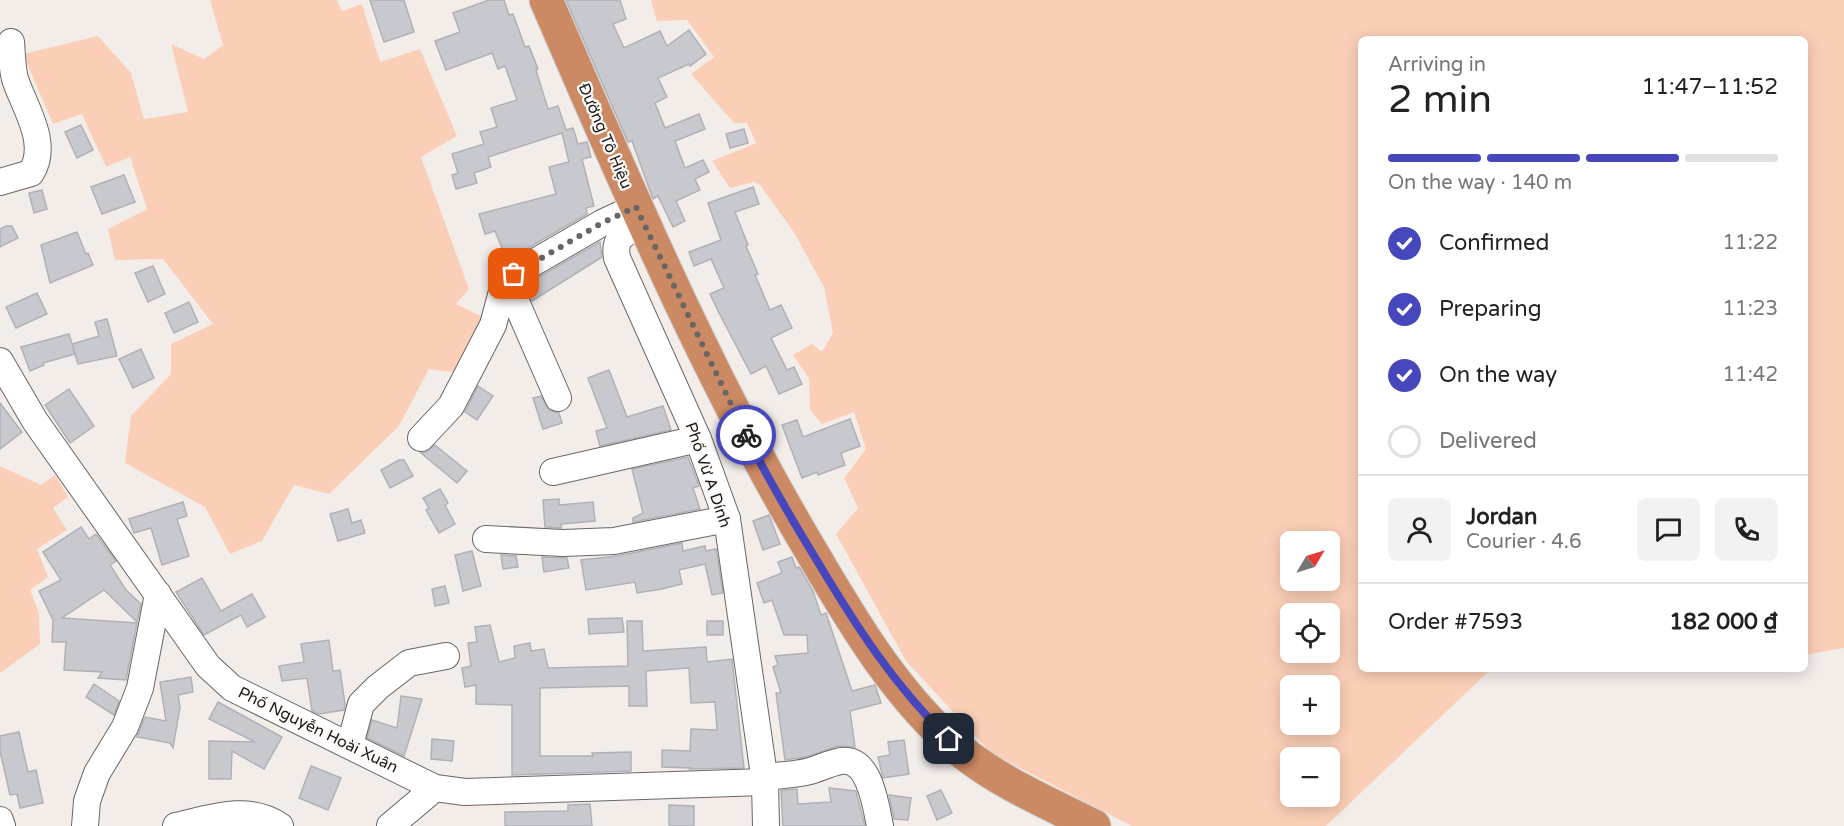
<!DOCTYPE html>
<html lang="en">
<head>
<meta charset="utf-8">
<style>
  :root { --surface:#fff; --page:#f2f2f2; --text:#222; --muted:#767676; --line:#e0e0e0; --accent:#4647bd }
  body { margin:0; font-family:"Varela Round",sans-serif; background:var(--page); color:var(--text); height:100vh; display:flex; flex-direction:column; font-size:22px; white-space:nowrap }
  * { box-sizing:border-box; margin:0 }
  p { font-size:20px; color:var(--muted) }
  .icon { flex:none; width:33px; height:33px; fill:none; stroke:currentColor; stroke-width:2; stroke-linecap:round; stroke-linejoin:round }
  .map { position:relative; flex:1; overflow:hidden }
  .drawer { position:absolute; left:1358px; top:36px; width:450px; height:636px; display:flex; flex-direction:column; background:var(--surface); border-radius:9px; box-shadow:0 3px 15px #0003 }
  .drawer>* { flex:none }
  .needle { width:39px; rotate:52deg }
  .buttons { position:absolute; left:1280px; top:531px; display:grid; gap:12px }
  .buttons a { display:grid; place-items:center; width:60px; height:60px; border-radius:9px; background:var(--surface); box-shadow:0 3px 15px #0003; font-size:30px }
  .pin { position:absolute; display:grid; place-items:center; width:51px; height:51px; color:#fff; margin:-26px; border-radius:12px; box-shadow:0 3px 9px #0006 }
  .courier { position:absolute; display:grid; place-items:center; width:60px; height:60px; margin:-30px; border:4px solid #4647bd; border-radius:50%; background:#fff; color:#222; box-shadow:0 2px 8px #0007 }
  .headline em { font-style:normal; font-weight:600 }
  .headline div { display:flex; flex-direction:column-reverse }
  .headline { display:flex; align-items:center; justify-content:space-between; height:102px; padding:0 30px }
  h1 { font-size:39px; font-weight:600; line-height:45px }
  .bar { display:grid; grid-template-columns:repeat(4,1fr); gap:9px 6px; align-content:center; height:72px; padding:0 30px }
  .bar i { height:8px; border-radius:4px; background:var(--line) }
  .bar .on { background:var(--accent) }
  .bar p { grid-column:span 4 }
  .line { display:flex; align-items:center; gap:15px; padding:0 30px; border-top:2px solid var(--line) }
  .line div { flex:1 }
  .round { display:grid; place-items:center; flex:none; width:63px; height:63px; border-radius:9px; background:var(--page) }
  ol { padding:0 30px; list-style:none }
  li { display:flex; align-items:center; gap:18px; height:66px }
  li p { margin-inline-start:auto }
  li .icon { padding:6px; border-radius:50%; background:var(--accent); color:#fff; stroke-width:4 }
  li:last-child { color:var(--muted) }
  li i { width:33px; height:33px; border:3px solid var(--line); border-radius:50% }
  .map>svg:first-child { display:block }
  .green { fill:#fbcfb7; fill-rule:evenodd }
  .building { fill:#c8c9cf; stroke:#b0b1b6; stroke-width:1.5 }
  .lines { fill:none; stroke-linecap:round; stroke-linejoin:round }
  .minor-casing { stroke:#6b6664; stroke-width:28 }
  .highway-casing { stroke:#cdcdcd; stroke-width:35 }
  .minor { stroke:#fff; stroke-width:26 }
  .highway { stroke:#cb8964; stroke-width:33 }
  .done { stroke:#686563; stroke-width:6; stroke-dasharray:0 10.8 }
  .route { stroke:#4647bd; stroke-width:8 }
  .labels { text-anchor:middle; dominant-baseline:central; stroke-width:4.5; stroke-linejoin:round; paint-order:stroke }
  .street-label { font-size:16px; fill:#1d1c1a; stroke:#fefbf9 }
</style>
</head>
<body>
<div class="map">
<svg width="1844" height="826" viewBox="0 0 1844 826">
  <rect width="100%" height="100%" fill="#f3edea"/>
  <g class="green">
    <path d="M210,0H337L342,11L362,4L380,62L420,49L457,136L421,157L469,289L456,304L489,320L460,373L429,369L399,426L329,494L294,485L262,541L230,554L205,507L125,463L131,416L171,374V344L213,324L163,259L115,260L108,229L147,209L130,157L106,167L82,114L53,124L23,54L98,36L131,73L144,119L188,112L171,44L204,59L223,45Z"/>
    <path d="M651,0H1844V648L1805,655L1804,39H1360V669H1491L1326,826H1132L991,753L906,661L836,534L858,508L844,478L866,449L854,412L822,424L810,410L809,378L793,355L812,344L822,352L833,333L824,287L793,231L760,185L754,182L730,188L712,161L756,143L747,123H734L691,74L714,57L687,20L657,21ZM1290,542H1329V580H1290ZM1290,614H1329V652H1290ZM1290,686H1329V724H1290ZM1290,758H1329V796H1290Z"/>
    <path d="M0,466L41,485L55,475L68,497L53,508L67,530L37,549L48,577L30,590L39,613L40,644L0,673Z"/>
  </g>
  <g class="building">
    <path d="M370,0H404L414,32L384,42Z"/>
    <path d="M489,0H504L509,15L513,14L525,47L529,46L538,69L536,70L548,109L558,106L566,130L573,128L578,144L587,142L591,157L582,159L594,206L586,208L587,214L507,260L495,231L485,234L479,214L556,194L549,167L569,162L562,133L488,157L491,167L474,173L477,183L456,189L452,175L458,173L452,154L484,144L480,132L497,127L491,108L517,100L505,66L498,69L492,53L446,70L435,41L460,32L453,13Z"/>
    <path d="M566,0H620L626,19L613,24L624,48L660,31L667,46L689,30L706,54L690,66L689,64L658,78L667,97L655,103L665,128L699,114L705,129L675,141L685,168L703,160L709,172L695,179L700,190L676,201L685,221L673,227L658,196L653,199L632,141L628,142Z"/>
    <path d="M81,125L93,150L77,158L65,132Z"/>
    <path d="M744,129L748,143L730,148L726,134Z"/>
    <path d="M124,175L135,202L102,214L91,187Z"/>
    <path d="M753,187L759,204L735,212L748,245L746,246L758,274L755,275L770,310L781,305L792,328L771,338L787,370L794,367L802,384L779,394L766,366L751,374L718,311L710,294L724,288L711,259L694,266L689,252L721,240L708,203Z"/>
    <path d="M42,190L47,209L34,213L29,193Z"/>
    <path d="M6,226H12L18,238L0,247V229Z"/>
    <path d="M77,232L86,254L88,253L93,265L50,283L41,245Z"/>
    <path d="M600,242L602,257L532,301L523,286Z"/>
    <path d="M153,266L165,294L148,302L135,273Z"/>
    <path d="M37,293L47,314L16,328L6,307Z"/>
    <path d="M189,302L198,322L174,333L165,313Z"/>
    <path d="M107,319L117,356L78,364L72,344L99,336L95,322Z"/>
    <path d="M69,334L75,354L43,363L44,365L30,371L21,347Z"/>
    <path d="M141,349L154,378L133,388L119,359Z"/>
    <path d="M609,370L627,417L663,406L671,430L600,446L596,431L607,428L588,378Z"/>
    <path d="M478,386L493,396L477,420L465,412Z"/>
    <path d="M69,389L94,426L70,443L45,405Z"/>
    <path d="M541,396L549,410L559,413L562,423L543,429L533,398Z"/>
    <path d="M0,403L22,432L0,449Z"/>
    <path d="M850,419L860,446L841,453L845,465L818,475L817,472L802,478L782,425L797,420L803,437Z"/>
    <path d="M435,445L467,471L457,483L421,453L426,452Z"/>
    <path d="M688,457L699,486L693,488L700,509L633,522V518L643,513L632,469Z"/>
    <path d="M399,460H404L413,476L390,488L381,470Z"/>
    <path d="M440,489L448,503L445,505L455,524L439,533L426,510L429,508L423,498Z"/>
    <path d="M559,499V505L593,502L595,521L561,524V528L545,527L543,500Z"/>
    <path d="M183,502L187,516L177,519L189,556L162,565L151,528L134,533L129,519Z"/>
    <path d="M348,509L352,523L361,520L365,533L338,541L330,514Z"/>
    <path d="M769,515L780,544L763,550L753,521Z"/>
    <path d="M81,527L89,539L96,534L116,561L110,565L126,590L141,604L137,622L104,590L62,618L137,623L126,680L98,678L102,672L64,670L66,642H52L53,620L39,591L61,580L43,552Z"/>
    <path d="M682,543L683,551L705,546L706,551L716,549L723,593L712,595L705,564L679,570L682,584L662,589L637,593L635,582L586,590L581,560L617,556Z"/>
    <path d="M472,551L481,586L463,591L455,555Z"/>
    <path d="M501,555L516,556L518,567L503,569Z"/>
    <path d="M542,557L567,558L569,568L544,572Z"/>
    <path d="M792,557L796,568L799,567L813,591L821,615L826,613L852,691L875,685L881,703L850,711L855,747L838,746L806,757L785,760L776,693H781L773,667L778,665L775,656L808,653L807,635H784L772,600L764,603L757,583L782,573L778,562Z"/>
    <path d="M202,578L221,611L252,594L265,617L247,627L241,615L204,635L176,592Z"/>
    <path d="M445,586L449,603L435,606L432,589Z"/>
    <path d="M622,618L624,632L589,634L588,619Z"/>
    <path d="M627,621H642L643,651L706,647L707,662L732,659L744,768L690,769L691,768L662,767V750L690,751L691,729L717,730L715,702L691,703L689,668L646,671L647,706H629V686L540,688V756H593L592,753L631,752V771L512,775V705L476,704V685L465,687L462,668L471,666L468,643L477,642L475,627L490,625L499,662L515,658L514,646L530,643L531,651L544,649L548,668L628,666Z"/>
    <rect x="707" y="621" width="16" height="14"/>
    <path d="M329,640L333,671L340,670L345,704L344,710L319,714L312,711L307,678L282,681L279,666L304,662L301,644Z"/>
    <path d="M191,677L193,692L178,695L180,707L173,748L170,743L137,737L145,717L166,721L160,682Z"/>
    <path d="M94,684L119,701L114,715L86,697Z"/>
    <path d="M401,696L422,699L404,756L367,738L372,720L397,728Z"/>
    <path d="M218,702L282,737L264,769L232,751L231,779H209V741L255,742L209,719Z"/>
    <path d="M19,732L28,772L36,770L43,803L20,808L17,794L10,795L0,751V736Z"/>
    <path d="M432,739L454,741L452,761L431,759Z"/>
    <path d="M904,740L909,774L883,778L878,757L890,755L888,742Z"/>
    <path d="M311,766L341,778L328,810L299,798Z"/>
    <path d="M829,788L856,791L865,826H783L781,790L797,789L798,804L831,802Z"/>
    <path d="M941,790L952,813L937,820L927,796Z"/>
    <path d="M889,795L911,798L908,820L894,819Z"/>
    <path d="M590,804L592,826H505V812L568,811V805Z"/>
    <path d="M669,805L694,806V826H669Z"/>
  </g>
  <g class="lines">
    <defs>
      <g id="minor">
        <path d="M0,182L31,173C50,143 24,107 15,79C12,68 12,53 11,42"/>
        <path d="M643,223C626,234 613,235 617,258L698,439L727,519L765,782L766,826"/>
        <path d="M504,284L517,304L558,398"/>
        <path d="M0,361L35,421L208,666L232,688L435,788L465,792L765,782"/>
        <path d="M421,438L451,406L493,325L504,284L514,274L602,223L636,207"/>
        <path d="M553,472L698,439"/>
        <path d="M486,539L563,543L614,541L727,519"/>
        <path d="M350,745L361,704L378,687L409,663L446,656"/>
        <path d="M764,777C779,775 795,775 810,771C820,768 830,763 841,761C870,756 876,807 880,826"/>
        <path d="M0,820L2,826"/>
        <path d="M85,826L87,801L97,773L125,727L140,688L158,594"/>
        <path d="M176,826C211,818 248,804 280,826"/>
        <path d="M390,826L435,788"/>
      </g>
      <path id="highway" d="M546,0C628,189 708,379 814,556C855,626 898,698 961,751C1001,783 1048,803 1094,826"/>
    </defs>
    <use href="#minor" class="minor-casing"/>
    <use href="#highway" class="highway-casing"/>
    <use href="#minor" class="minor"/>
    <use href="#highway" class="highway"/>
  </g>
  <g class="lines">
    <path class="done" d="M514,274L602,223L636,207L746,435"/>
    <path class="route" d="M746,435C767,477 791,518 816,559C856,626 893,684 949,739"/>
  </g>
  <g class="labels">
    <g class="street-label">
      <text transform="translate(605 136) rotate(67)">Đường Tô Hiệu</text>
      <text transform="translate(708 475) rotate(71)">Phố Vừ A Dính</text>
      <text transform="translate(318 730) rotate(26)">Phố Nguyễn Hoài Xuân</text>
    </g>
  </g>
</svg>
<div class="buttons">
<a><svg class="needle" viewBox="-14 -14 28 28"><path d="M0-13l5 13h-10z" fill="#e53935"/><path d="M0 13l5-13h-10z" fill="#767676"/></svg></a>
<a><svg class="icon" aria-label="locate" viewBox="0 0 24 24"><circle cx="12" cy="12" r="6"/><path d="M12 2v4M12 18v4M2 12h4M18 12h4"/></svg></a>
<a>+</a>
<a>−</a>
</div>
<div class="pin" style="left:514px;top:274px;background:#ea580c"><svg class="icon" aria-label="bag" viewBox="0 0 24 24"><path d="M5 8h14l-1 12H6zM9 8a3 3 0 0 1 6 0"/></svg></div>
<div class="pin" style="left:949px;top:739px;background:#1f2937"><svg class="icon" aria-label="home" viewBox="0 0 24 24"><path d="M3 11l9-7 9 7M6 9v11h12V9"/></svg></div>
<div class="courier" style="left:746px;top:435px"><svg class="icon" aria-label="bike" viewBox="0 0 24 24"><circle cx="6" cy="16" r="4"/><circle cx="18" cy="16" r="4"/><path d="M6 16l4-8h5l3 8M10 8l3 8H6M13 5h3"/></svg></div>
<section class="drawer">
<div class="headline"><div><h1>2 min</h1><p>Arriving in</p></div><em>11:47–11:52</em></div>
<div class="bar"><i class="on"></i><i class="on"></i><i class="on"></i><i></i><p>On the way · 140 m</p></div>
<ol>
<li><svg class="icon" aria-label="check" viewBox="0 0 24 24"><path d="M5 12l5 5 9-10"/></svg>Confirmed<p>11:22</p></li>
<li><svg class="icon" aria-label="check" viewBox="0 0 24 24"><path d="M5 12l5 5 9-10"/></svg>Preparing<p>11:23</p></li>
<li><svg class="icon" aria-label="check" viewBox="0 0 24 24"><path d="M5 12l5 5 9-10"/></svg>On the way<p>11:42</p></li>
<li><i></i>Delivered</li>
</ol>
<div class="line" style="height:108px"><a class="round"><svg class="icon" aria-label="person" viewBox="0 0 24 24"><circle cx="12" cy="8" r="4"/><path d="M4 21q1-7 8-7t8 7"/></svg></a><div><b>Jordan</b><p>Courier · 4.6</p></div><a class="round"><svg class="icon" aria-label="chat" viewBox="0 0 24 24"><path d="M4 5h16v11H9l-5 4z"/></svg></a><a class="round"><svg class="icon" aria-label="phone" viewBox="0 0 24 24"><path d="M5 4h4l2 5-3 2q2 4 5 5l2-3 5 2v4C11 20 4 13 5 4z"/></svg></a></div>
<div class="line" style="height:78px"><div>Order #7593</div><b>182 000 ₫</b></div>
</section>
</div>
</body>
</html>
